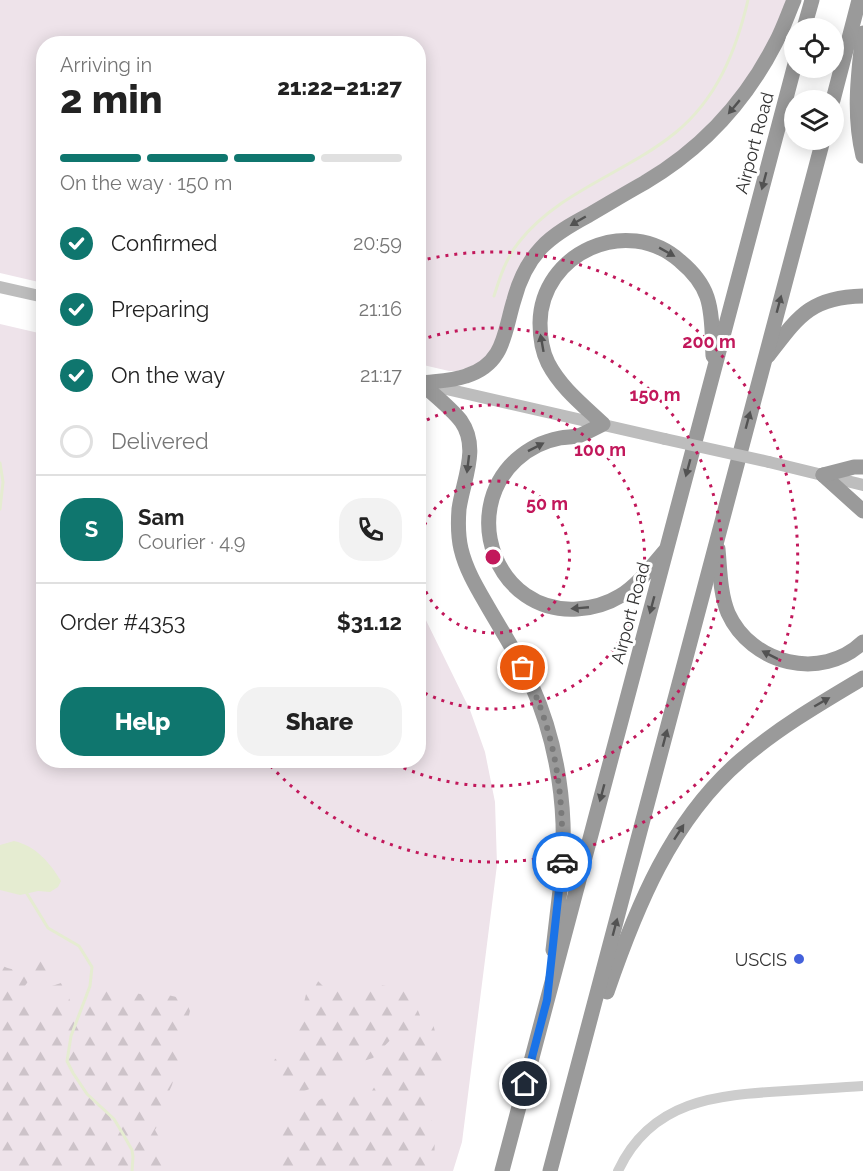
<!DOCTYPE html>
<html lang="en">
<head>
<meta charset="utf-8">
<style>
  :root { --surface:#fff; --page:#f2f2f2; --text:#222; --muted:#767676; --line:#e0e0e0; --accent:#0f766e }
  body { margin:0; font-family:Raleway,sans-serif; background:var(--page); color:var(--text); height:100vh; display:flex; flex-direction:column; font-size:22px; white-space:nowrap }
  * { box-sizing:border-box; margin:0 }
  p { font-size:20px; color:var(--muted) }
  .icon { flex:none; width:33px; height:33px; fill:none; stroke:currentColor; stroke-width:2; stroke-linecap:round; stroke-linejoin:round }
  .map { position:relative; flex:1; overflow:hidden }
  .sheet { position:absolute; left:36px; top:36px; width:390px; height:732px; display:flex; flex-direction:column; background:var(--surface); border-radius:24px; box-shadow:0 3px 15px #0003 }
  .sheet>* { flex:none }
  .fabs { position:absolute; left:784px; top:18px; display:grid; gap:12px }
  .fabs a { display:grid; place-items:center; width:60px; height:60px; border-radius:50%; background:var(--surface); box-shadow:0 3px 15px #0003; font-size:30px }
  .pin { position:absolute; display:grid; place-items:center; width:51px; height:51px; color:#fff; margin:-26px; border:3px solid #fff; border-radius:50%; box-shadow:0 2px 6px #0007 }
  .courier { position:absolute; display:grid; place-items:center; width:60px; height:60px; margin:-30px; border:4px solid #1a73e8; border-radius:50%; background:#fff; color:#222; box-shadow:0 2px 8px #0007 }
  .head em { font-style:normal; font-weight:800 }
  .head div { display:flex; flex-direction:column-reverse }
  .head { display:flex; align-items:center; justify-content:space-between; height:102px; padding:0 24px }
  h1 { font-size:39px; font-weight:800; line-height:45px }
  .bar { display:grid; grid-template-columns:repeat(4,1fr); gap:9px 6px; align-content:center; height:72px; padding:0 24px }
  .bar i { height:8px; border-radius:4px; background:var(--line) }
  .bar .on { background:var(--accent) }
  .bar p { grid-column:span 4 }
  .line { display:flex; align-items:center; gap:15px; padding:0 24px; border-top:2px solid var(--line) }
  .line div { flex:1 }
  .round { display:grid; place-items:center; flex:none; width:63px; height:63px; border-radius:24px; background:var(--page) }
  ol { padding:0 24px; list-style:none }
  li { display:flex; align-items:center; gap:18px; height:66px }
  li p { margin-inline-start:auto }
  li .icon { padding:6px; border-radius:50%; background:var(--accent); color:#fff; stroke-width:4 }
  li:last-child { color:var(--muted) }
  li i { width:33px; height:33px; border:3px solid var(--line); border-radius:50% }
  .action { display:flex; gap:12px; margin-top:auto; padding:12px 24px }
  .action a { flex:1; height:69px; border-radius:24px; background:var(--accent); color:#fff; font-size:24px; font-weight:800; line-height:69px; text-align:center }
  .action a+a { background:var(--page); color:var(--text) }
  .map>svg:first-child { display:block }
  .green { fill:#eee3ea }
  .forest { fill:url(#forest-firs) }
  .water { fill:#e5ecd1 }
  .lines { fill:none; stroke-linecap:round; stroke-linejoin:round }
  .stream { stroke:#e5ecd1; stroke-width:3 }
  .tertiary { stroke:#cdcdcd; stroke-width:10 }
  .secondary { stroke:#bdbdbd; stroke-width:12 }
  .motorway { stroke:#9a9a9a; stroke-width:15 }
  .secondary-bridge { stroke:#bdbdbd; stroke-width:12 }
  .oneway { fill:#525252 }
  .done { stroke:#7a7a7a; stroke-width:6; stroke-dasharray:0 10.8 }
  .route { stroke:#1a73e8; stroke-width:8 }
  .ring { fill:none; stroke:#c2185b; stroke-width:3; stroke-dasharray:3 6 }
  .poi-dot { fill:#4461db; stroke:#fff; stroke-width:2 }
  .labels { text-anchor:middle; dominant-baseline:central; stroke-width:6; stroke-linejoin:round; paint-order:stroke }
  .street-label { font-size:18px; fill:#333; stroke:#fff }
  .poi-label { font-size:18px; fill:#333; stroke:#fff; text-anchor:end }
  .centre { fill:#c2185b; stroke:#fff; stroke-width:3 }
  .ring-label { font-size:18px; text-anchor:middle; font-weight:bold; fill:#c2185b; stroke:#fff; stroke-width:6; stroke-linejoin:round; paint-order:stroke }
</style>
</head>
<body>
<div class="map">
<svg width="863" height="1171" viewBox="0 0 863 1171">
  <defs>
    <pattern id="forest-firs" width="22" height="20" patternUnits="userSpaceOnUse" patternTransform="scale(1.5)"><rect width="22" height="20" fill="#eee3ea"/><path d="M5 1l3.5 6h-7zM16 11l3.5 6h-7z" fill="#cdc3c9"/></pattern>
  </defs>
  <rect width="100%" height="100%" fill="#fff"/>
  <g class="green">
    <path d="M0,0H789L781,22L736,96L679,153L549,232L499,339L483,362L457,371H449L419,364L418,44H44L43,283L0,273Z"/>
    <path d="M0,324L43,334L44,760H418L419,606L470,710L485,752L495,802L497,865L462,1142L453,1171H0Z"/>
  </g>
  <g class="forest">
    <path d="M34,959H42L47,970L37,979H30L24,987L26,994L33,998L39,1016L43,1015L52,986L64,982L69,985L68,996L72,1005L68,1011L71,1020H79L84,1009L80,999L82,993L93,992L99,982L104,984L109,980L113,981L116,988L148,996L155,992L185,999L190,1011L172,1085L167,1096L171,1108C167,1116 160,1121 155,1130L161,1141L159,1147L155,1152C159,1158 166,1164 162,1171H0V970L3,966C18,973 22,970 34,959Z"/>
    <path d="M318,981L324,987L351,991L371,983L410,991L421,1018L433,1024L443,1061L425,1075L421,1090L435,1131L434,1171H392L384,1169L383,1171H284L276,1163L283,1122L326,1096L370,1094L405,1037L398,1032L373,1058L338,1069L330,1081L294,1095L288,1093L283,1084H278L270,1076L269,1070L275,1059L284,1055L292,1057L297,1053L295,1031L290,1025L292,1017L302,1011L308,986Z"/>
  </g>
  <path class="water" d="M14,841C36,846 50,863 61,881L58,887L50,892L38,891L20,895L0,890V845Z"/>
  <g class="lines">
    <g class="stream">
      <path d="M494,296C500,277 506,258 519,242C559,191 626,173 675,133C717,99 736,51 748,0"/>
      <path d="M0,463L3,482L0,509"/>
      <path d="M26,892L48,928L79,946L92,967L90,986L71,1036L67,1061L73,1073L87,1094L114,1119L123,1134L132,1150L133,1157L132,1171"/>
    </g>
    <path class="tertiary" d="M618,1171C651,1100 716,1095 785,1091C811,1089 837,1088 863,1086"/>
    <g class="secondary">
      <path d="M0,287L44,297"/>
      <path d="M429,385L665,439"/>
      <path d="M769,462L863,485"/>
    </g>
    <g class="motorway">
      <path d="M804,28L812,0"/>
      <path d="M863,33C858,75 853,115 863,156"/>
      <path d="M833,100L859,0"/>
      <path d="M768,356C798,317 810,297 863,296"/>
      <path d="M421,383C434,395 450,407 461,421C480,448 463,480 459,509C458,522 458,536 461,549C466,570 477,588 488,607C503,633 520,659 532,686C558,744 567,810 562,873C559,898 556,924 553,950"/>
      <path d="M421,383C436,381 452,381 466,376C505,364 504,332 514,300C519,281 527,263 541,248C554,234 572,224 589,215C608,204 626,193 644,183C702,149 746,101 776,42C783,29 788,14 794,0"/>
      <path d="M823,475L863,511"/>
      <path d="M823,475L854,467H863"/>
      <path d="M718,549C720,570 720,593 728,613C751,664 821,682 863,642"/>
      <path d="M665,551C651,567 638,585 620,596C607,604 592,608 577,609C497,614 459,513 516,460C528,449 544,441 560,438C566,437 572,437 578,436C586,433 595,428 603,424C583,405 561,388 548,363C542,351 540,337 540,323C541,253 627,214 680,261C692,271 702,282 707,297C713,315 712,336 713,356"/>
      <path d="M607,992C636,908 671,820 741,760C778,728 821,703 863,678"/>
      <path d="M502,1171L795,64"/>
      <path d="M550,1171L823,140"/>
    </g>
    <path class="secondary-bridge" d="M665,439L769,462"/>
  </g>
  <defs><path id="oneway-solid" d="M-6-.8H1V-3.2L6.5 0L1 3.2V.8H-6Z" transform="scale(1.5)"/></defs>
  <g class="oneway">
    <use href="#oneway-solid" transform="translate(734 107) rotate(130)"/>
    <use href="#oneway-solid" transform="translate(764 181) rotate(105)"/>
    <use href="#oneway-solid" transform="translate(578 221) rotate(150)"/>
    <use href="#oneway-solid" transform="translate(667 252) rotate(29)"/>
    <use href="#oneway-solid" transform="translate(779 304) rotate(-75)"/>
    <use href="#oneway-solid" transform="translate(542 343) rotate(-100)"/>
    <use href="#oneway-solid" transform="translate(748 420) rotate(-75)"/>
    <use href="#oneway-solid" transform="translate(536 447) rotate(-27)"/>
    <use href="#oneway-solid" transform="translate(468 464) rotate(97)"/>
    <use href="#oneway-solid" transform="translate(688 468) rotate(105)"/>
    <use href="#oneway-solid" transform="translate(652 605) rotate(105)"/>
    <use href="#oneway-solid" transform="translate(580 608) rotate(175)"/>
    <use href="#oneway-solid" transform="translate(770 655) rotate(-153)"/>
    <use href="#oneway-solid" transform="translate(822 702) rotate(-30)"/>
    <use href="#oneway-solid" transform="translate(665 738) rotate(-75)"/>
    <use href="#oneway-solid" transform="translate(602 793) rotate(105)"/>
    <use href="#oneway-solid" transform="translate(679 832) rotate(-57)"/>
    <use href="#oneway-solid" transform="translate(615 927) rotate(-75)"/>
  </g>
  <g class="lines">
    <path class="done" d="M523,668C555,730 564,792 562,862"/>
    <path class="route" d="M525,1084L547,1000L562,862"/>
  </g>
  <g class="ring">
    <path d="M419 542A76 76 0 1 1 419 572"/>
    <path d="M419 424A152 152 0 1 1 419 690"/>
    <path d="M420 340A229 229 0 1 1 389 761"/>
    <path d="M419 261A305 305 0 1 1 266 761"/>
  </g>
  <circle class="poi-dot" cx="799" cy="959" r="6"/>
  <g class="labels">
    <g class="street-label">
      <text transform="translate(754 143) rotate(-75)">Airport Road</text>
      <text transform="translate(630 613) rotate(-75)">Airport Road</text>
    </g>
    <g class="poi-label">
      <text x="787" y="959">USCIS</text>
    </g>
  </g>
  <circle cx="493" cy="557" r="9" class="centre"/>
  <g class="ring-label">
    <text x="709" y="348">200 m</text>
    <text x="655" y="401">150 m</text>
    <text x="600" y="456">100 m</text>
    <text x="547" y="510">50 m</text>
  </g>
</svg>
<div class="fabs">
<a><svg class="icon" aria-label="locate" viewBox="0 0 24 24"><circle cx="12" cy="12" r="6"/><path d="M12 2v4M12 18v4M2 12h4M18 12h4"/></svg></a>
<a><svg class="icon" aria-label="layers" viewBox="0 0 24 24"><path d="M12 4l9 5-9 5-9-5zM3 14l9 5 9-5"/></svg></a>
</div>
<div class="pin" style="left:523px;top:668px;background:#ea580c"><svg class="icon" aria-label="bag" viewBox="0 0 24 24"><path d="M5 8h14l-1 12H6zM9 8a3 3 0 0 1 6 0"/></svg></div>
<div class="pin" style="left:525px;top:1084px;background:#1f2937"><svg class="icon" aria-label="home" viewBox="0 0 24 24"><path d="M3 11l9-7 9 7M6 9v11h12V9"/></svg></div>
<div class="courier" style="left:562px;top:862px"><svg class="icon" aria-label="car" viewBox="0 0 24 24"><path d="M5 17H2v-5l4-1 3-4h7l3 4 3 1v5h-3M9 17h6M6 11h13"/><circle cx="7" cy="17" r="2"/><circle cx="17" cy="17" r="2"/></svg></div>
<section class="sheet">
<div class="head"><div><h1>2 min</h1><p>Arriving in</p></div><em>21:22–21:27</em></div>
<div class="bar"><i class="on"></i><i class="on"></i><i class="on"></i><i></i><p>On the way · 150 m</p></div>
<ol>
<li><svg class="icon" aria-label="check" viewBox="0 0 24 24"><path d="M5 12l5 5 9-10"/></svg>Confirmed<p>20:59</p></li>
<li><svg class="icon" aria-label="check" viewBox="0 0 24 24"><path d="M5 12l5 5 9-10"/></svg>Preparing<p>21:16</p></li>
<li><svg class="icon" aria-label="check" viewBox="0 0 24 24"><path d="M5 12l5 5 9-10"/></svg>On the way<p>21:17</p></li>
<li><i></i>Delivered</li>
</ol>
<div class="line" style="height:108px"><b class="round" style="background:var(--accent);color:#fff">S</b><div><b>Sam</b><p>Courier · 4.9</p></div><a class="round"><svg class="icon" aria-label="phone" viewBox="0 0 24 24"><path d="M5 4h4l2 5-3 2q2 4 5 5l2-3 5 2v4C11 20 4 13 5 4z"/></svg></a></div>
<div class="line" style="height:78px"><div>Order #4353</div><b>$31.12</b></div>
<div class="action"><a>Help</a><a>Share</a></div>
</section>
</div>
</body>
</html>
